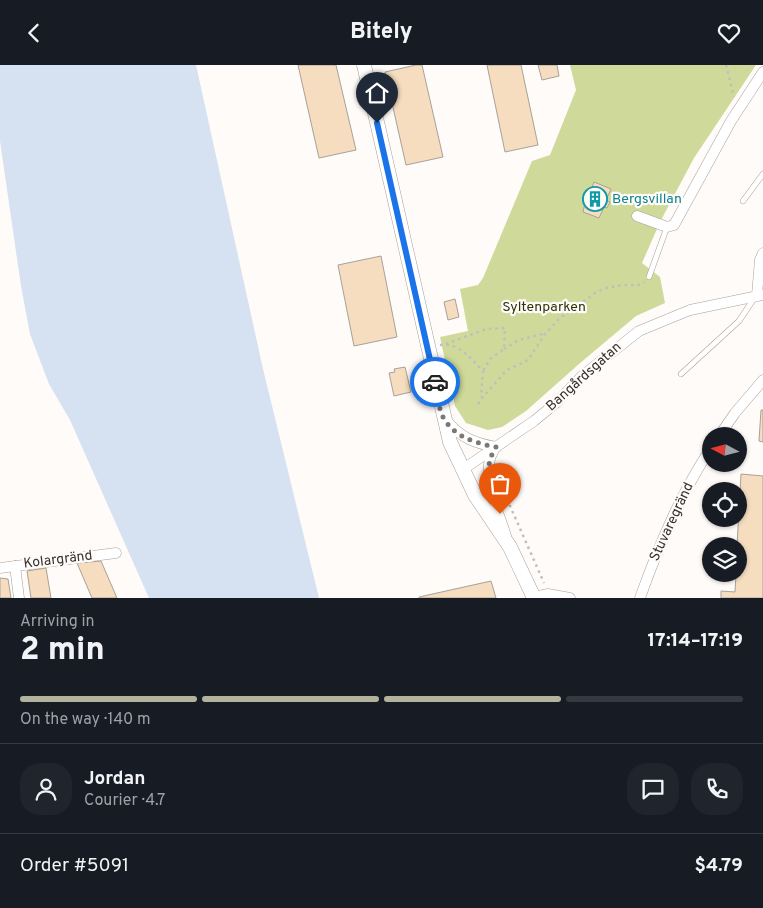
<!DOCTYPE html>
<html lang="en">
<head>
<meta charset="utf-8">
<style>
  :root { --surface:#171b24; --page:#20242c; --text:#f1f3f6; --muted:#9ea1a6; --line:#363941; --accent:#b2b29d }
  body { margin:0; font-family:Overpass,sans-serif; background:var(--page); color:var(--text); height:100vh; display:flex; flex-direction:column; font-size:19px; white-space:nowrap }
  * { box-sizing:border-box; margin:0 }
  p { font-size:16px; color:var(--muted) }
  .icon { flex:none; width:28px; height:28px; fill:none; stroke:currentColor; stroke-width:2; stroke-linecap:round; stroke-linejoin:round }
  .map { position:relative; height:533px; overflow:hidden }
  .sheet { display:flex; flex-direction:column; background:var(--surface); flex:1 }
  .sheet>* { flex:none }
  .needle { width:32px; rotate:277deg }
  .tools { position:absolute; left:702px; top:362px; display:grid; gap:10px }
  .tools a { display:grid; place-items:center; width:45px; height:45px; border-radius:50%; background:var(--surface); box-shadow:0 1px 4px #0004; font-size:25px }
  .pin { position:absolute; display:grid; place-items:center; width:42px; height:42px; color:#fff; margin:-51px -21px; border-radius:50% 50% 50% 0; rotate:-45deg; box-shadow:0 0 5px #0007 }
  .pin .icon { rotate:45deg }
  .courier { position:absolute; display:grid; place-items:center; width:50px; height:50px; margin:-25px; border:4px solid #1a73e8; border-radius:50%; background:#fff; color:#222; box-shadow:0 1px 6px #0007 }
  .summary em { font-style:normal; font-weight:800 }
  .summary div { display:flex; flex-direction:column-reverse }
  .summary { display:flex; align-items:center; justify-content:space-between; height:85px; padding:0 20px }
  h1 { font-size:32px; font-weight:800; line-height:38px }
  .bar { display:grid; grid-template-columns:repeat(4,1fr); gap:8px 5px; align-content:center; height:60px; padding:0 20px }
  .bar i { height:6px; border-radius:4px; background:var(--line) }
  .bar .selected { background:var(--accent) }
  .bar p { grid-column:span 4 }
  .line { display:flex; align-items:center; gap:12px; padding:0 20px; border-top:1px solid var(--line) }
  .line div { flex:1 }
  .round { display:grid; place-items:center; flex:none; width:52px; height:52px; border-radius:20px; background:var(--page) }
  header { display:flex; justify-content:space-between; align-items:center; height:65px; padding:0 20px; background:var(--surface); font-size:22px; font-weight:800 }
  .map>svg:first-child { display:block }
  .green { fill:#cfda9a }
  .water { fill:#d6e2f1 }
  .building { fill:#f6ddc0; stroke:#a7a199 }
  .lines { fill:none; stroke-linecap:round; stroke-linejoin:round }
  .lane-casing { stroke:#a8a09a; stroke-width:6 }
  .street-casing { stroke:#a8a09a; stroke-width:11 }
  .secondary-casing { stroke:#a8a09a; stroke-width:15 }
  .path { stroke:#c1bebb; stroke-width:2.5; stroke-dasharray:2.5 4; stroke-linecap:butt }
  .lane { stroke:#fff; stroke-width:5 }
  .street { stroke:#fff; stroke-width:10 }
  .secondary { stroke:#fff; stroke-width:14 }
  .done { stroke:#7b7875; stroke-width:5; stroke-dasharray:0 9 }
  .route { stroke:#1a73e8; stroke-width:6 }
  .labels { text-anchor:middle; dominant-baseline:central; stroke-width:4.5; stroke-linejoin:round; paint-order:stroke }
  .culture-label { font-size:14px; fill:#0d838f; stroke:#fefbf8; text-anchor:start }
  .park-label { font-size:14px; fill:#2d320a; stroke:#fefbf8 }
  .street-label { font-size:14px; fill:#34312f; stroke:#fefbf8 }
</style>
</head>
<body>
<header><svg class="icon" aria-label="back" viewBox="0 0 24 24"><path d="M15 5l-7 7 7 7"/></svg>Bitely<svg class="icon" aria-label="heart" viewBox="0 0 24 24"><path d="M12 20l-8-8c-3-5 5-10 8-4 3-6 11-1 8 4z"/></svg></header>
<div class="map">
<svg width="763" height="533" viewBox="0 0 763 533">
  <rect width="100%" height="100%" fill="#fefbf8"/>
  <path class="green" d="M570,0H756L694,93L660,157L642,198L660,212L665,238L636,251L579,299L526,346L502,362L488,365L466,358L455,341L440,272L468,266L460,224L478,220L483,213L532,96L550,90L576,25Z"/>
  <path class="water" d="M0,0H196L263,304L319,533H149L70,355L49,319L30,269L21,221L0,76Z"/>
  <g class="building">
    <path d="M298,0H336L356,85L319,93Z"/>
    <path d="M416,0H422L443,92L406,100L385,7Z"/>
    <path d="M487,0H521L538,80L505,87Z"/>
    <path d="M538,0H557L559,11L542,15Z"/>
    <path d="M594,117L611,124L606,135L610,137L607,143L604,142L599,153L583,147L585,138L583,137L584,128L588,124L591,125Z"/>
    <path d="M381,191L397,272L354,281L338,200Z"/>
    <path d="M455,234L459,252L448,255L444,237Z"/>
    <path d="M405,302L411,327L394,331L389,308L395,307L394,304Z"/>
    <path d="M761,345H763V377L759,376Z"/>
    <path d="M741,409L763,411V533H721V526L735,527L736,509H739V481H737Z"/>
    <path d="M101,496L117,533H92L77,498Z"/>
    <path d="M46,503L51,533H31L27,506Z"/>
    <path d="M0,513L8,514L11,533H0Z"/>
    <path d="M491,516L496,533H419V532Z"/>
  </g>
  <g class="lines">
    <defs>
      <g id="lane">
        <path d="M743,136L763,109"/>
        <path d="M649,212L667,162"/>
        <path d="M681,309L739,256L755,232"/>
      </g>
      <g id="street">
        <path d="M637,151L667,162L674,160L731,56L763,7"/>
        <path d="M757,230L760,195L763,188"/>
        <path d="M446,355C461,373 474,378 496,382"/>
        <path d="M719,371L735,348L763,315"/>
        <path d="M494,385C479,408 499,447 506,471"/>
        <path d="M462,405L534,356L556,338L582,311L639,266L690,245L763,230"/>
        <path d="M15,501L19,533"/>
        <path d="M0,503L116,488"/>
        <path d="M534,532L548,529L570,533"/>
        <path d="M640,533C659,480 680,430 711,383"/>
      </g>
      <path id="secondary" d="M364,0L450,377L475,430L510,482L534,533"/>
    </defs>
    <use href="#lane" class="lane-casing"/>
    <use href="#street" class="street-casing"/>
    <use href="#secondary" class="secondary-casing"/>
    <g class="path">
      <path d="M726,0L734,32"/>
      <path d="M446,279L486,264L505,263L504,284L490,294L483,306"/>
      <path d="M440,280C459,277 471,294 483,306L481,332"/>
      <path d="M504,284L519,275L546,268"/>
      <path d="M478,339L481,334L507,305L528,295L545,269L559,254L595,228L606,223L622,220H641L644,217"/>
      <path d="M507,434L544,518"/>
    </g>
    <use href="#lane" class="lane"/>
    <use href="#street" class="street"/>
    <use href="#secondary" class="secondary"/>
  </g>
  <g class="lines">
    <path class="done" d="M435,317C437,327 438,342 443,352C454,372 475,378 496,382C481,405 492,425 500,449"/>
    <path class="route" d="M377,58L435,317"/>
  </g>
  <defs>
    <symbol id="building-ring" viewBox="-11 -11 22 22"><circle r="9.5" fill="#fefbf8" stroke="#0f9aa8" stroke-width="1.5"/><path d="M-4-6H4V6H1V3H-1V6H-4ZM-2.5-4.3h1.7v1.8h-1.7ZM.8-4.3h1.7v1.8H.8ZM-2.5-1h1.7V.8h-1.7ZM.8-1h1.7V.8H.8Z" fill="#0f9aa8"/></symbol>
  </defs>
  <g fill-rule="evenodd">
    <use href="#building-ring" x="581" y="120" width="28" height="28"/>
  </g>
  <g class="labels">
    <g class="culture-label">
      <text x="612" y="134">Bergsvillan</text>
    </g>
    <g class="park-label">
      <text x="544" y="242">Syltenparken</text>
    </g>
    <g class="street-label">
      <text transform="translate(584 312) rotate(-42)">Bangårdsgatan</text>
      <text transform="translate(672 457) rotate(-65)">Stuvaregränd</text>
      <text transform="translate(58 495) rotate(-7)">Kolargränd</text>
    </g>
  </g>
</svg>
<div class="tools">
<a><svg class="needle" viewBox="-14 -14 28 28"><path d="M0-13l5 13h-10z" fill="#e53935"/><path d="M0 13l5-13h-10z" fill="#9ea1a6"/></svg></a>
<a><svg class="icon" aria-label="locate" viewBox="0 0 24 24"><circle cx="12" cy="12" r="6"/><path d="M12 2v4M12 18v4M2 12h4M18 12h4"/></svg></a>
<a><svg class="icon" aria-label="layers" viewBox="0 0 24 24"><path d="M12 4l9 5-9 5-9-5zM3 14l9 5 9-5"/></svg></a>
</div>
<div class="pin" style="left:500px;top:449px;background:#ea580c"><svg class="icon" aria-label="bag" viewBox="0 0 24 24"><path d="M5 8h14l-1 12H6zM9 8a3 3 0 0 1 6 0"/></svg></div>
<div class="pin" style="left:377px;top:58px;background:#1f2937"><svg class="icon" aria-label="home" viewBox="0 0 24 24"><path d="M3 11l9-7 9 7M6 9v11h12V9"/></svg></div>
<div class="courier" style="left:435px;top:317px"><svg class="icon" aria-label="car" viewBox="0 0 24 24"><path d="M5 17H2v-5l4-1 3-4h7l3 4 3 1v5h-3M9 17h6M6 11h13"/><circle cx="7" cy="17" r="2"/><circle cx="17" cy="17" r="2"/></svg></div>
</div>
<section class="sheet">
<div class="summary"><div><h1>2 min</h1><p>Arriving in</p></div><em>17:14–17:19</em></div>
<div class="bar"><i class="selected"></i><i class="selected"></i><i class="selected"></i><i></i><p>On the way · 140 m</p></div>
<div class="line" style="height:90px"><a class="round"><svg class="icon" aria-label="person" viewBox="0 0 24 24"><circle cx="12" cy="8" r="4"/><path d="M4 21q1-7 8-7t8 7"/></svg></a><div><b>Jordan</b><p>Courier · 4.7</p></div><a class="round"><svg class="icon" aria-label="chat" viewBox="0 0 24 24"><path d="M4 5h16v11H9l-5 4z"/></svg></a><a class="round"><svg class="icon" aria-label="phone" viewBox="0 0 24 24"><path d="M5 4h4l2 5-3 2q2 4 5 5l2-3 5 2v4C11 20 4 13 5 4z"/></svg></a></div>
<div class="line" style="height:65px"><div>Order #5091</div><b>$4.79</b></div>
</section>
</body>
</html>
